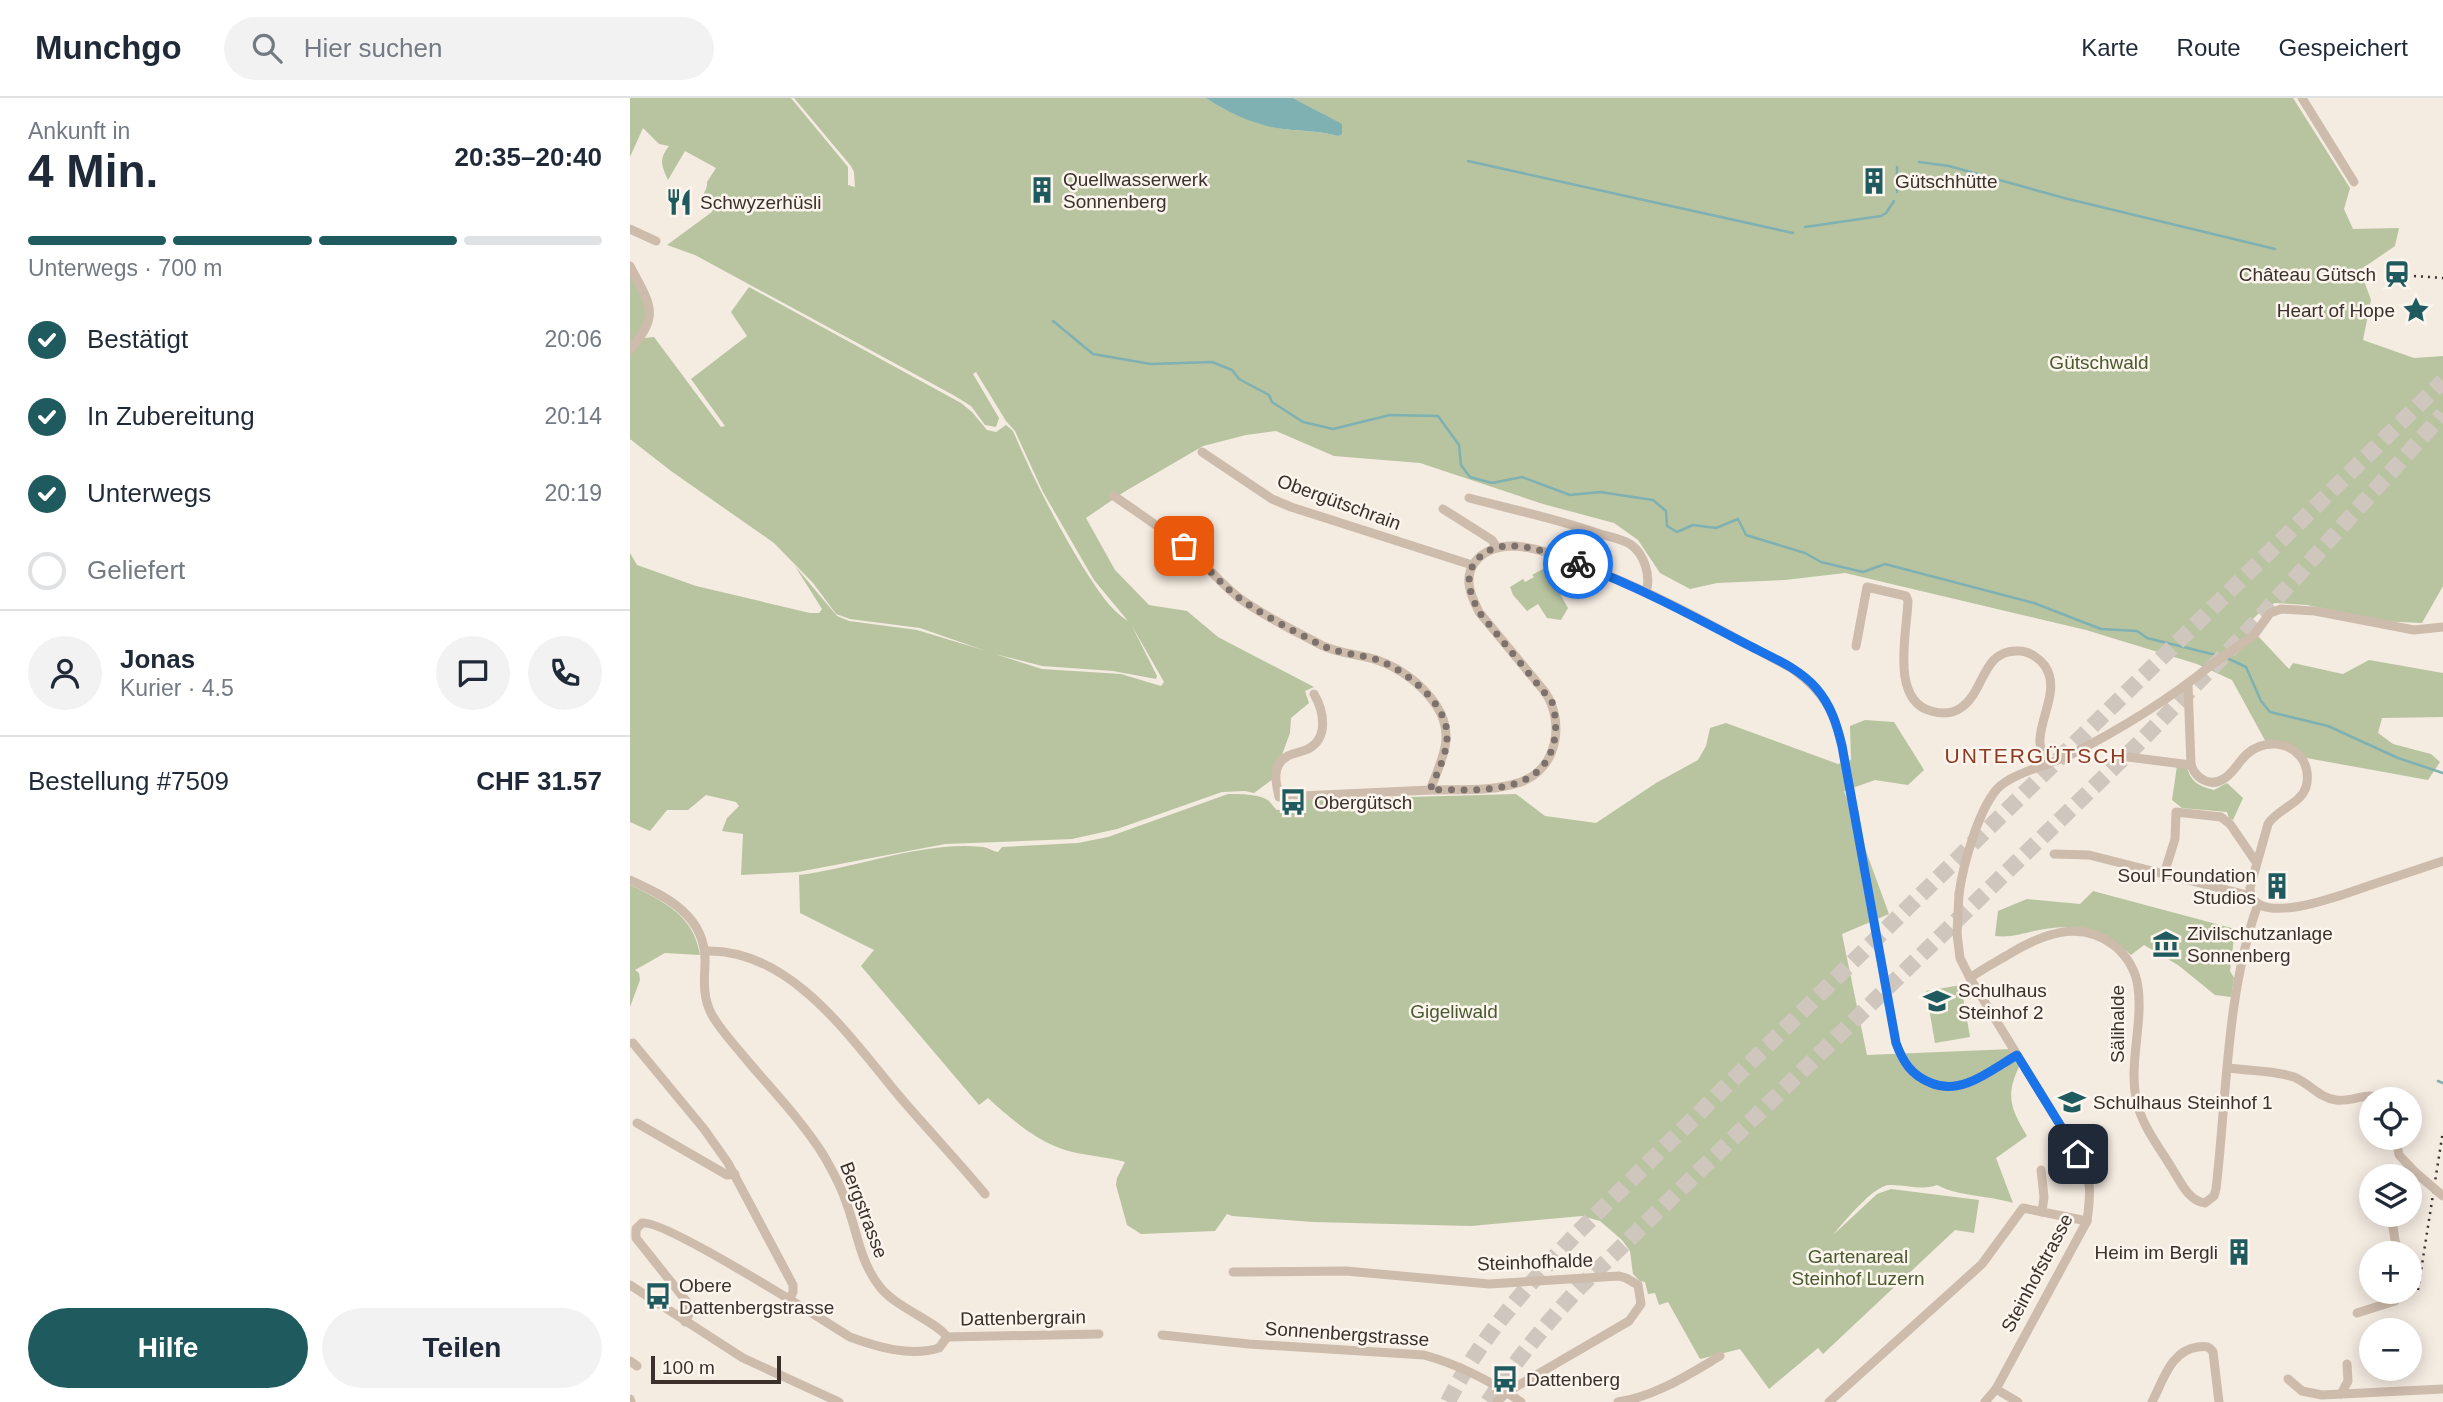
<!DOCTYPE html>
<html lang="de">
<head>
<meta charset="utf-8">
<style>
  :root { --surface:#fff; --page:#f2f2f3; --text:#1f2937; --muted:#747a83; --line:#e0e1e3; --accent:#1f5a5e }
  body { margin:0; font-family:Arial,sans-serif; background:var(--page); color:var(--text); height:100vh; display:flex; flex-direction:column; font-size:26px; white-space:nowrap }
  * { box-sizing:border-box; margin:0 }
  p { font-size:23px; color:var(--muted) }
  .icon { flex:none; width:38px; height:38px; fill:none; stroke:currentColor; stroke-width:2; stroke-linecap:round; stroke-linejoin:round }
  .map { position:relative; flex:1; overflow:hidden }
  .panel { display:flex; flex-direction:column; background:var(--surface); width:630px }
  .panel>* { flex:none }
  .buttons { position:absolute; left:1729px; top:989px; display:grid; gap:14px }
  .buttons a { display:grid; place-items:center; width:63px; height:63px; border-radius:50%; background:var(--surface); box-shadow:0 4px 18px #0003; font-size:35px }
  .scale { position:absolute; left:21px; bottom:18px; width:130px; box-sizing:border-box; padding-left:7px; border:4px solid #3b302b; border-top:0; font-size:19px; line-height:24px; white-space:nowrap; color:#3b302b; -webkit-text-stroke:5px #fbf5ee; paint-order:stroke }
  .pin { position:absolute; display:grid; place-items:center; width:60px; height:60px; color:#fff; margin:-30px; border-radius:14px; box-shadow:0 4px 10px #0006 }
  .courier { position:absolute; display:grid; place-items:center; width:70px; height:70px; margin:-35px; border:5px solid #1a73e8; border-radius:50%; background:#fff; color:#222; box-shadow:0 2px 9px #0007 }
  .summary em { font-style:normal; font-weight:600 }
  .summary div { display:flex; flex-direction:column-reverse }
  .summary { display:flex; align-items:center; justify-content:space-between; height:119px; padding:0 28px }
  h1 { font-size:46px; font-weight:600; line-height:52px }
  .bar { display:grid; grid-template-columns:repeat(4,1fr); gap:10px 7px; align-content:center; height:84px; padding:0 28px }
  .bar i { height:9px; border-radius:5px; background:var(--line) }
  .bar .current { background:var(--accent) }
  .bar p { grid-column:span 4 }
  .line { display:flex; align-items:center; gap:18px; padding:0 28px; border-top:2px solid var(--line) }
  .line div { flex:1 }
  .round { display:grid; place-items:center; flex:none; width:74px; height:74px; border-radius:37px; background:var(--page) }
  ol { padding:0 28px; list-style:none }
  li { display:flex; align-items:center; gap:21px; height:77px }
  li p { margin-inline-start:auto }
  li .icon { padding:7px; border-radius:50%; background:var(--accent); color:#fff; stroke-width:4 }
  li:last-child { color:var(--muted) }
  li i { width:38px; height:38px; border:4px solid var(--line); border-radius:50% }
  .cta { display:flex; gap:14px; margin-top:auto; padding:14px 28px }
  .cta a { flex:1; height:80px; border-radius:42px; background:var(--accent); color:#fff; font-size:28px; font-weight:600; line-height:80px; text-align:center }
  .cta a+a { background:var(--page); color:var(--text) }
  header { display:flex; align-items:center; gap:42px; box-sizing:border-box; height:98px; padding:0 35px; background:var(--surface); border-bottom:2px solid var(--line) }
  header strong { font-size:33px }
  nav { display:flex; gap:38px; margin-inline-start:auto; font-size:24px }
  .search { width:490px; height:63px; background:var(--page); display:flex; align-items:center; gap:18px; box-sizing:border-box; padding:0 24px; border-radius:38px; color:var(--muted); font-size:26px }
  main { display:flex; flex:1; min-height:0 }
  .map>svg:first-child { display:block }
  .green { fill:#b8c4a0; fill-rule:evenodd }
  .water { fill:#7fb0b2 }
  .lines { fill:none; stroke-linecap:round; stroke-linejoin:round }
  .stream { stroke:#7fb0b2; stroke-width:2.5 }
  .motorway-tunnel { stroke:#cfc6bd; stroke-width:16; stroke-dasharray:16 8; stroke-linecap:butt }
  .minor { stroke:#cdbbac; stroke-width:9 }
  .rail { stroke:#3b302b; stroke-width:2.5; stroke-dasharray:2 5; stroke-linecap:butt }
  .minor-bridge { stroke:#cdbbac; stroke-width:9 }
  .done { stroke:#7c716b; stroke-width:7; stroke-dasharray:0 12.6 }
  .route { stroke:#1a73e8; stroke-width:9 }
  .labels { text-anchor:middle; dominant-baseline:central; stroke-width:5; stroke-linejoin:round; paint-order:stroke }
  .poi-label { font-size:19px; fill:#3b302b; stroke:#fbf5ee; text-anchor:start }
  .park-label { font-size:19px; fill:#4a5a2e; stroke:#fbf5ee }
  .street-label { font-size:19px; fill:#3b302b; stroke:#fbf5ee }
  .neighbourhood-label { font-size:21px; letter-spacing:2px; fill:#8c3b22; stroke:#fbf5ee }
</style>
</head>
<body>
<header>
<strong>Munchgo</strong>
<div class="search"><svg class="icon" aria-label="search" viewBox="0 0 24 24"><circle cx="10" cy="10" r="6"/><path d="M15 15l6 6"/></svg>Hier suchen</div>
<nav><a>Karte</a><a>Route</a><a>Gespeichert</a></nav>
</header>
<main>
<section class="panel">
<div class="summary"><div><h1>4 Min.</h1><p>Ankunft in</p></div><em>20:35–20:40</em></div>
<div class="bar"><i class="current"></i><i class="current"></i><i class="current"></i><i></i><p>Unterwegs · 700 m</p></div>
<ol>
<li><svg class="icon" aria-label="check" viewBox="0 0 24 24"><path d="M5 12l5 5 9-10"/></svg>Bestätigt<p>20:06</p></li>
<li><svg class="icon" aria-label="check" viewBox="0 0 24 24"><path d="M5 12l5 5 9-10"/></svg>In Zubereitung<p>20:14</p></li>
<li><svg class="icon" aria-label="check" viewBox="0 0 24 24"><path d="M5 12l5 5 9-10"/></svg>Unterwegs<p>20:19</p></li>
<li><i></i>Geliefert</li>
</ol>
<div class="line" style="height:126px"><a class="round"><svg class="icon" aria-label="person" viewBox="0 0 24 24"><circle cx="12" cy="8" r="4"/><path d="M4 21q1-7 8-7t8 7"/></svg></a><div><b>Jonas</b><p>Kurier · 4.5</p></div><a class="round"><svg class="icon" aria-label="chat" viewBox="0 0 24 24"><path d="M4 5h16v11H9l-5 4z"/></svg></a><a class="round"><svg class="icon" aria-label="phone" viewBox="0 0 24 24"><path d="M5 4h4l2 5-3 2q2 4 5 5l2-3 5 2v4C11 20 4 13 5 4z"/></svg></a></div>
<div class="line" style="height:91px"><div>Bestellung #7509</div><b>CHF 31.57</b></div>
<div class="cta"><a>Hilfe</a><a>Teilen</a></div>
</section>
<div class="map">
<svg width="1813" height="1304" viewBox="0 0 1813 1304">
  <rect width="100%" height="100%" fill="#f4ebe1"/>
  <g class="green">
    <path d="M0,0H161L218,69V87L225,89L224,74L221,68L164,0H576C597,15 628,27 653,31C672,33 689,33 708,38L691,15L663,0H1663L1720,90L1714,111L1723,131L1769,130L1765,148L1730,172L1741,202L1733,242L1784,260L1813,258V488L1792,525L1729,522L1717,515L1677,507L1645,505L1635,509L1614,530L1620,537L1629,539L1659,571L1663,565L1713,576L1739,562L1813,575V619L1752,620L1748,635L1763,646L1801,656L1810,664L1798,682L1671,659L1661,650L1637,646L1602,582L1567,566L1456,532L1215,475L1155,482L1087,485L1060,491L1030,475L1008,442L984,425L913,406L790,365L704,358L646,333L616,337L573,348L494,394L456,420L485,472L519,507L557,513L588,539L684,589L675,593L679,605L661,620L660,635L643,681L624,695L615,693L592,694L487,731L442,741L315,746L168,774L111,777L113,736L92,733L97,720L109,708L106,704L76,697L58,712H37L20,733L0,724V455L7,467L66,488L180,515H189L192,511L165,468L207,518L219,523L287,532L353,552L290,530L220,521L206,516L183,485L144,445L41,373L0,341V254L14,240L24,239L91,329L95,328L61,281L117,238L101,214L119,189L331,305L342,314L357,332L366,334L376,327L383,333C404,382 428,429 456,474C468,492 480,512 498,523L464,482L413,394L385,333L376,323L346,274L343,276L369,320L366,329L355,327L341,308L325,298L65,157L37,147L82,114L83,111L72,106C70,98 78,92 77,84L86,70L55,53L38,82C31,67 29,61 39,48L29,46L13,30L0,59ZM502,528L534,584L531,588L491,576L412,571L365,556L412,568L483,573L526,581L527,578Z"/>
    <path d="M0,172L13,195L17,226L0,249Z"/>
    <path d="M915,470L938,510L931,522L917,520L908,506L897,513L883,497L880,489L893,481L895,484L904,479L902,477Z"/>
    <path d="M1235,622L1264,624L1294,672L1278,687L1245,682L1214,693L1259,816L1212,836L1237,957L1382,951L1389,969C1375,998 1381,1011 1397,1038L1366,1060L1383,1105C1358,1097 1330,1099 1307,1087C1291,1093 1275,1086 1259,1087C1243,1088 1213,1125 1203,1137L1247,1096L1261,1091L1349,1102L1344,1135L1325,1132L1193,1256L1188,1250L1139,1291L1110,1251L1070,1261L1038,1204L1029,1207L1025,1195L1018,1196L1015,1184L1010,1183L1003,1176L1000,1153L992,1142L970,1123L952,1118L841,1128L683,1124L602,1118L597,1116L585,1133L511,1136L497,1127L486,1087L487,1080L495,1064C475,1058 454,1058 435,1052C405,1042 381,1021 358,1000L349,1007L231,868L244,852L170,815L169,777C226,770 296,742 353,749C359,750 362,753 368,754L372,749L448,745L478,739L598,696C609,696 631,696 639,703C642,706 644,710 647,712L659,711L667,703L672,702L886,696L915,718L966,725L1026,685L1068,662L1076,648L1080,630L1096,625L1208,666L1221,662L1220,628Z"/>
    <path d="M1547,668L1557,670C1562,685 1569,688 1584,692L1597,685L1613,700L1603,722L1599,720L1597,714L1552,710L1542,702Z"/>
    <path d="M0,787C33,803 64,817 70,857L35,855L5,872L9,875L10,882L0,909Z"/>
    <path d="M1463,793L1605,831L1600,873L1604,880L1601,899L1585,897L1548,867L1514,847L1501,857C1471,829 1449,825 1409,832C1393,835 1382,840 1365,838L1368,813L1397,801L1450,806Z"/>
    <path d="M1331,887L1340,939L1305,945L1296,893Z"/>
  </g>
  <path class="water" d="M576,0H663L712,26V36L708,38C689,33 672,33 653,31C628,28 597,15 576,0Z"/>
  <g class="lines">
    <g class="stream">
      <path d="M838,63L1163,135"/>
      <path d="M1289,64L1319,68L1434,100L1645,151"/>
      <path d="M1267,69V94"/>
      <path d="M1175,129L1251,118L1256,115L1264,103"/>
      <path d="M423,223L463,256L521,266L582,264L602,272L609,281L639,297L642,304L673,324L703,331L760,317L808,318L829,347L831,367L840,379L862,385L892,379L940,397L970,394L1023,402L1036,413L1037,428L1047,434L1063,427L1086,430L1108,421L1116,437L1175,455L1191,464L1233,474L1255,466L1404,505L1471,531L1507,533L1517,540L1590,558"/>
      <path d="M1597,560L1616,569L1631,603L1640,614L1698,628L1768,660L1813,675"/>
      <path d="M1808,983L1813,985"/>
    </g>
    <g class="motorway-tunnel">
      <path d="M818,1304C850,1239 899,1186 948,1134L1813,283"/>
      <path d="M858,1304C885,1263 916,1226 949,1190L1508,646L1614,537L1813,316"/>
    </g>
    <g class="minor">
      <path d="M1672,0L1724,84"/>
      <path d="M0,131L26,143"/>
      <path d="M0,168C19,205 32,217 0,251"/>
      <path d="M572,354L642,401L661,409L842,467"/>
      <path d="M484,398C511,417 541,436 565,458C581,472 594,489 612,502C636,519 665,533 691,547C709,556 729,556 747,562C770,570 792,586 806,607C826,637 812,661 800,692"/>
      <path d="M839,400C881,411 923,420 964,434C975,438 990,440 1000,446C1015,456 1021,479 1016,494"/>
      <path d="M813,411L862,442L867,450"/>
      <path d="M1624,537L1640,515L1651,511L1685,513L1784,532L1813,529"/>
      <path d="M1226,548L1237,489L1276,498L1278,503C1277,534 1260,602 1301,613C1311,616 1323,616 1332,609C1355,593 1352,551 1389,553C1399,553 1409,560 1415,568C1430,591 1411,617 1410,641C1409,650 1414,659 1416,667"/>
      <path d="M1558,587L1561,667C1566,681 1581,690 1595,680C1604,674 1609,663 1617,656C1632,643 1656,642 1670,658C1677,666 1679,679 1676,689C1671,706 1647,711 1638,726L1620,790C1621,834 1719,794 1741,787C1765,779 1789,771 1813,763"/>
      <path d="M684,596C694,613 699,640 678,651C667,656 656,655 649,666C643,676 647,688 649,699C699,697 749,694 800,692C829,691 862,694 891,684C928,670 935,624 915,594L849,514C841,498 833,480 845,464C855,451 869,448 884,448C906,449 930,459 951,467C1025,494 1094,534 1163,571C1193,593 1204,612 1212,648L1266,945C1273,964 1281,977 1301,985C1333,998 1361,972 1387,957"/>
      <path d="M1498,659L1561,667"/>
      <path d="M1424,756L1459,757L1621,798"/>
      <path d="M1534,776L1545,741L1546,714L1591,719L1600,726L1626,764"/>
      <path d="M0,782C37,799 77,818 75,866C74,884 73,901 82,917C90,931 101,943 111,955C139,989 171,1021 194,1058C202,1072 210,1086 215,1101C227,1131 229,1163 250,1189C265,1209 309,1225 317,1239"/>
      <path d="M1329,796C1333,767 1348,713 1367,691C1382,675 1419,667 1440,657C1489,632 1537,603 1580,568"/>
      <path d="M1327,836L1330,860L1340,880L1448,1056C1462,1082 1461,1094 1457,1123L1366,1291L1355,1304"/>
      <path d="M75,853C161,850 221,941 270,999C298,1032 328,1063 355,1096"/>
      <path d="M1340,880C1351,872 1364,865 1376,858C1410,837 1449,820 1485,848C1497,858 1506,873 1508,889C1513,926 1499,964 1506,1001C1511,1027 1530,1050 1543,1072C1551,1085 1559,1103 1575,1105L1584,1098L1586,1091C1597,997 1596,896 1628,806"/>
      <path d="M3,945L74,1031L98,1065L163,1187V1194L159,1202"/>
      <path d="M1599,970C1619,973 1644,972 1664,979C1679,985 1689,1000 1706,1002C1724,1004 1737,993 1754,1001"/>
      <path d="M7,1025L97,1077L105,1076"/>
      <path d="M1766,1040L1769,1057L1786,1075"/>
      <path d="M1411,1072L1414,1099L1412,1114"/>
      <path d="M1761,1116L1767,1155"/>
      <path d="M603,1174L716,1173L859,1186L989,1178L996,1180L1008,1187L1011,1206L999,1223L877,1294L867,1304"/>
      <path d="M0,1187L113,1260L209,1304"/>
      <path d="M1727,1215L1765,1203L1767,1194"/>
      <path d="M55,1224L59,1216L57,1204L6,1140V1131L12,1125C34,1121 191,1221 220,1239C247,1249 280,1259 309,1250L317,1239"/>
      <path d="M532,1237L619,1246L794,1257C830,1267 861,1283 891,1304"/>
      <path d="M317,1239L469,1236"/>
      <path d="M0,1263L7,1268"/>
      <path d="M1658,1281L1672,1293L1692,1297L1813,1291"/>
      <path d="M1366,1291L1388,1304"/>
      <path d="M1711,1296L1718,1283L1717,1266"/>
      <path d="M0,1301L1,1304"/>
      <path d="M988,1304C1026,1298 1058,1277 1090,1258"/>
      <path d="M1199,1304L1352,1166L1393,1110L1457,1123"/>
      <path d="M1522,1304C1533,1283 1541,1252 1568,1249C1576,1248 1579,1248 1583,1254L1589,1304"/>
    </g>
    <g class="rail">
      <path d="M1784,178L1813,180"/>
      <path d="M1788,1192L1813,1033"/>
    </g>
    <g class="minor-bridge">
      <path d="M1580,568L1624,537"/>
      <path d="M1327,836L1329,796"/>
      <path d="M1786,1075L1813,1098"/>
    </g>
  </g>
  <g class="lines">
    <path class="done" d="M554,448C572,463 586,481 604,496C628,515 664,533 691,547C709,556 729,556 748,562C775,572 816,604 817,636C818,655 807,675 800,692C829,691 865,695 892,683C924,670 931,634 922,604L849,514C841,498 833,479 846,463C870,433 920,455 948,466"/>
    <path class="route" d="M948,466C1007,488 1063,518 1118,547C1141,559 1169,570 1186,590C1201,607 1207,627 1212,648L1266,945C1273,964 1281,977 1301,985C1332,998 1361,972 1387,957L1448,1056"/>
  </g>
  <defs>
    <symbol id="building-bare" viewBox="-9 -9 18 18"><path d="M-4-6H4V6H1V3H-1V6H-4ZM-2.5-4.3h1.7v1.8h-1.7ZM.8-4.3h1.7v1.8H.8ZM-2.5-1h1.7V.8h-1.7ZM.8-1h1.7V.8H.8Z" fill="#1f5a5e" stroke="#fbf5ee" stroke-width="2.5" paint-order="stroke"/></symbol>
    <symbol id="restaurant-bare" viewBox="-9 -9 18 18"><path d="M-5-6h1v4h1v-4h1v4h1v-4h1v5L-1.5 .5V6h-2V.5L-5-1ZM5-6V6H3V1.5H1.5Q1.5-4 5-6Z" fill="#1f5a5e" stroke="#fbf5ee" stroke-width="2.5" paint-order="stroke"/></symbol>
    <symbol id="station-bare" viewBox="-9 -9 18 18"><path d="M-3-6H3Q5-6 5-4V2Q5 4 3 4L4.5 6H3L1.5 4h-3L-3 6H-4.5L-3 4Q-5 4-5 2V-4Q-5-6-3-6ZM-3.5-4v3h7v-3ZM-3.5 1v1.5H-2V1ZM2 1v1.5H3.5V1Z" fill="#1f5a5e" stroke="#fbf5ee" stroke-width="2.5" paint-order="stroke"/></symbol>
    <symbol id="sight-bare" viewBox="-9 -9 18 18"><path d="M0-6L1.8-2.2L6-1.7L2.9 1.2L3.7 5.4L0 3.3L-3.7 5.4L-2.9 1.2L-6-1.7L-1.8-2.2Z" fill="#1f5a5e" stroke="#fbf5ee" stroke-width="2.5" paint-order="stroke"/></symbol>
    <symbol id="bus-bare" viewBox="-9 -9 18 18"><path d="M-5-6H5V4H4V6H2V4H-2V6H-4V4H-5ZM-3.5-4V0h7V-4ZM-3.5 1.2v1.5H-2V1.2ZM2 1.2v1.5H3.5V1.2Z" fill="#1f5a5e" stroke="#fbf5ee" stroke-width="2.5" paint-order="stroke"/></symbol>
    <symbol id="museum-bare" viewBox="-9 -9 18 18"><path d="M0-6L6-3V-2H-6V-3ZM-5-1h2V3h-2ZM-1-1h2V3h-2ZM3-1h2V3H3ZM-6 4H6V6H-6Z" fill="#1f5a5e" stroke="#fbf5ee" stroke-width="2.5" paint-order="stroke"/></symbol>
    <symbol id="school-bare" viewBox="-9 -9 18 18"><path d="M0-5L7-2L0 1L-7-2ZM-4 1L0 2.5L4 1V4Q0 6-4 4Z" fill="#1f5a5e" stroke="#fbf5ee" stroke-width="2.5" paint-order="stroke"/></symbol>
  </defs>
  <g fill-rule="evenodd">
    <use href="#building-bare" x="1225" y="64" width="38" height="38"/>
    <use href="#building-bare" x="393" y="73" width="38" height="38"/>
    <use href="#restaurant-bare" x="30" y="85" width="38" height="38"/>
    <use href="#station-bare" x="1748" y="157" width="38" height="38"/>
    <use href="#sight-bare" x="1767" y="193" width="38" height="38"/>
    <use href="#bus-bare" x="644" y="685" width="38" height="38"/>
    <use href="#building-bare" x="1628" y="769" width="38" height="38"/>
    <use href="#museum-bare" x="1517" y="827" width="38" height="38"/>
    <use href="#school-bare" x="1288" y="884" width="38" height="38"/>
    <use href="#school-bare" x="1423" y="985" width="38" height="38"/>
    <use href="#building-bare" x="1590" y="1135" width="38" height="38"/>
    <use href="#bus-bare" x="9" y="1179" width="38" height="38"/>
    <use href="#bus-bare" x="856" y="1262" width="38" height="38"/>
  </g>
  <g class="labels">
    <g class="poi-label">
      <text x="433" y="81">Quellwasserwerk<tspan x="433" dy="22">Sonnenberg</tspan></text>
      <text x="1265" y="83">Gütschhütte</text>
      <text x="70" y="104">Schwyzerhüsli</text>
      <text x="1746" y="176" text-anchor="end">Château Gütsch</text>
      <text x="1765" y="212" text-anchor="end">Heart of Hope</text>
      <text x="684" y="704">Obergütsch</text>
      <text x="1626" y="777" text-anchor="end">Soul Foundation<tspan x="1626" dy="22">Studios</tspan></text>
      <text x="1557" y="835">Zivilschutzanlage<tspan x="1557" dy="22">Sonnenberg</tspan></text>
      <text x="1328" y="892">Schulhaus<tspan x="1328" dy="22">Steinhof 2</tspan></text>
      <text x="1463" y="1004">Schulhaus Steinhof 1</text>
      <text x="1588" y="1154" text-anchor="end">Heim im Bergli</text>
      <text x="49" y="1187">Obere<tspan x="49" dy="22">Dattenbergstrasse</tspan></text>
      <text x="896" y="1281">Dattenberg</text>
    </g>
    <g class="park-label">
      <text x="1469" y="264">Gütschwald</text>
      <text x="824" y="913">Gigeliwald</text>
      <text x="1228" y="1158">Gartenareal<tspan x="1228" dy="22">Steinhof Luzern</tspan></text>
    </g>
    <g class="street-label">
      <text transform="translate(709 404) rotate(20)">Obergütschrain</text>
      <text transform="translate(1487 926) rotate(-90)">Sälihalde</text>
      <text transform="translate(234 1112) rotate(69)">Bergstrasse</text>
      <text transform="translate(905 1164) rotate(-2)">Steinhofhalde</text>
      <text transform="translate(1407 1175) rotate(-62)">Steinhofstrasse</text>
      <text transform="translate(393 1220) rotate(-1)">Dattenbergrain</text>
      <text transform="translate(717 1236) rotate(4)">Sonnenbergstrasse</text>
    </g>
    <g class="neighbourhood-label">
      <text x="1406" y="657">UNTERGÜTSCH</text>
    </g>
  </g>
</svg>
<div class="buttons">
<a><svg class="icon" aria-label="locate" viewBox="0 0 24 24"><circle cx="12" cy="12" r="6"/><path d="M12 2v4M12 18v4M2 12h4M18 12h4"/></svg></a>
<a><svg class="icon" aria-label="layers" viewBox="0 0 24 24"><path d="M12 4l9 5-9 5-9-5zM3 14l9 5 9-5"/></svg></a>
<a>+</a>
<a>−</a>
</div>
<div class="scale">100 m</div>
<div class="pin" style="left:554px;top:448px;background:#ea580c"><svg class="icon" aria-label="bag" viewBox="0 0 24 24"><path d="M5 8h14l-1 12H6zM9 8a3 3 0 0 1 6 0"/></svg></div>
<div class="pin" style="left:1448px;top:1056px;background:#1f2937"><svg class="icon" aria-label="home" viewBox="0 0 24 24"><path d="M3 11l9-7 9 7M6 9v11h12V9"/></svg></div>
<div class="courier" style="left:948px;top:466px"><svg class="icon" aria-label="bike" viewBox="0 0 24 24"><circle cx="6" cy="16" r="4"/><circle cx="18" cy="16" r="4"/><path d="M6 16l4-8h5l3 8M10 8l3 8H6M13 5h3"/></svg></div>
</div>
</main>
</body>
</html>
